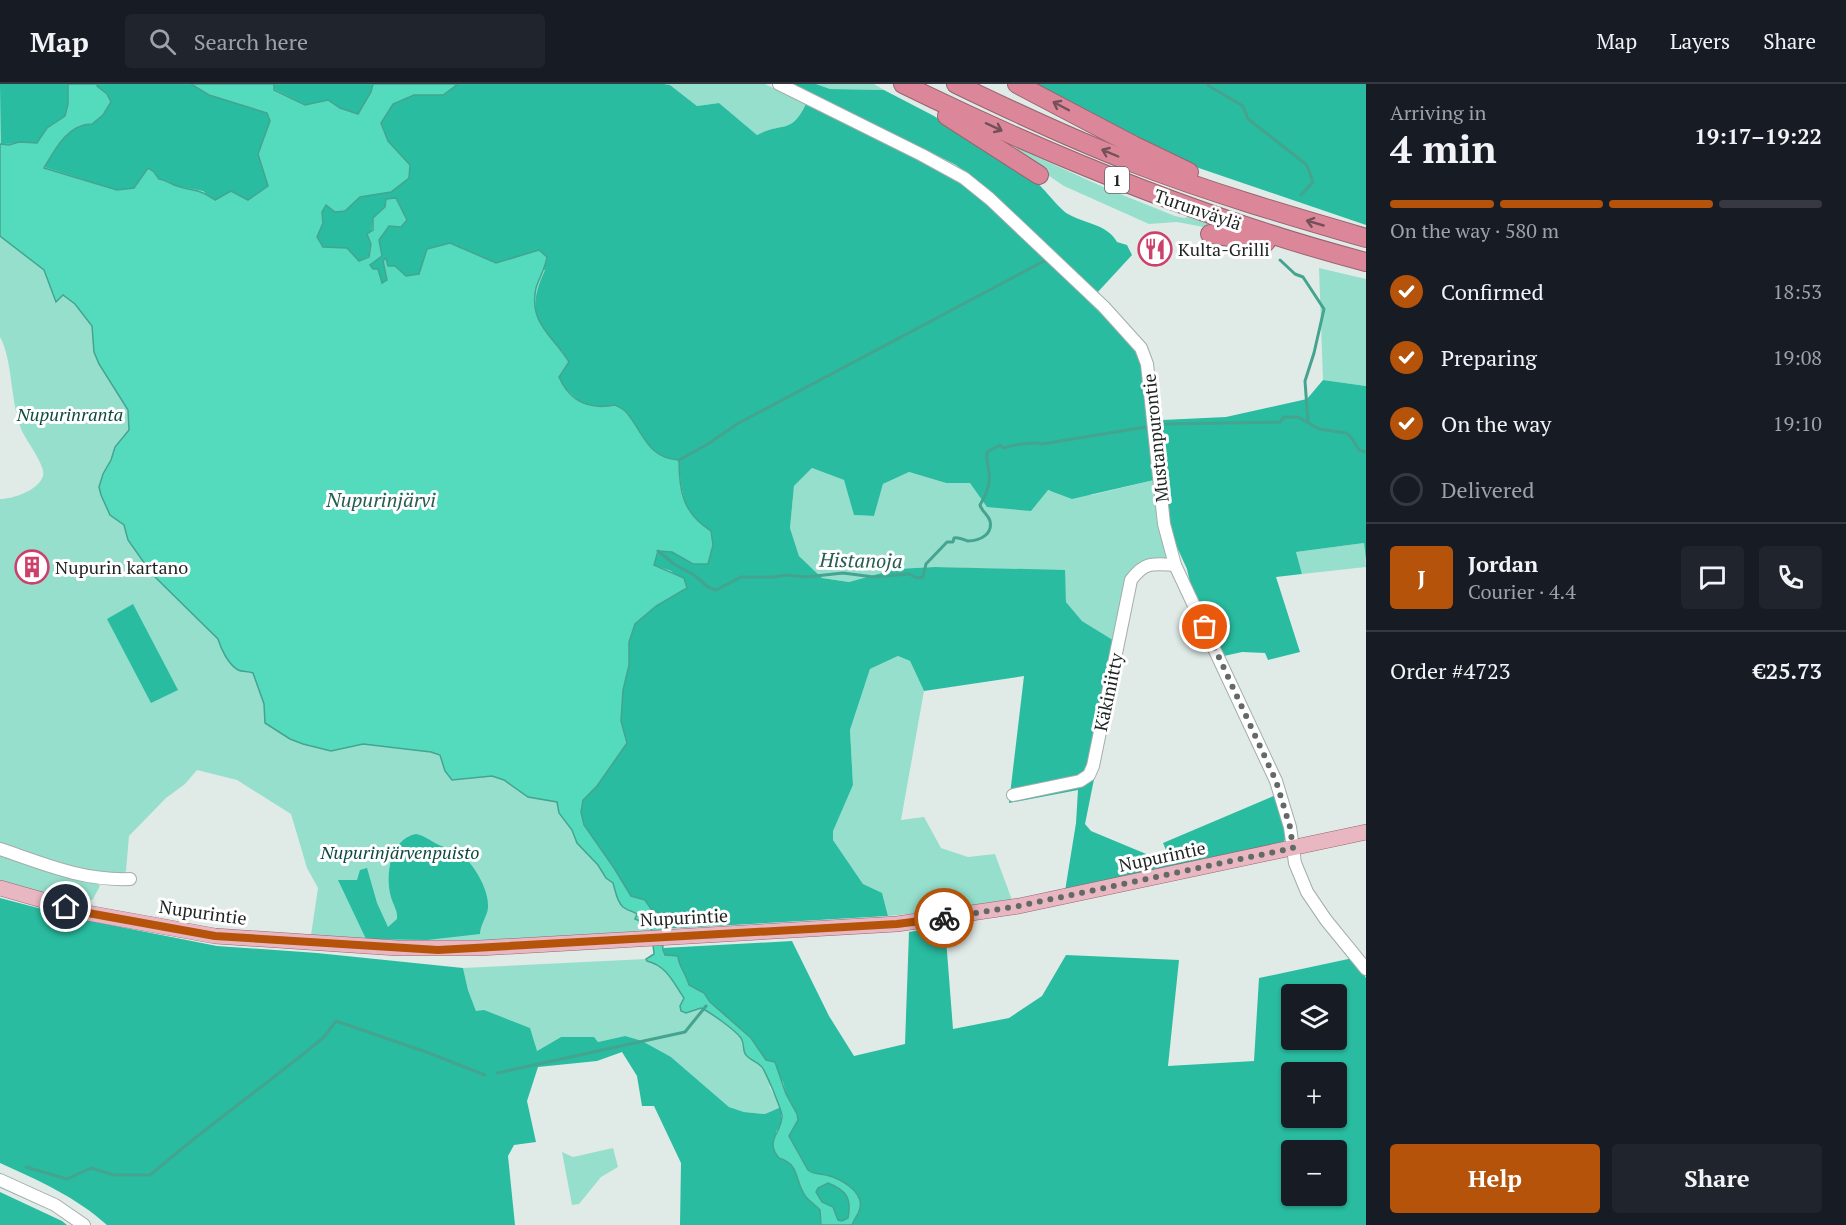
<!DOCTYPE html>
<html lang="en">
<head>
<meta charset="utf-8">
<style>
  :root { --surface:#171b24; --page:#20242c; --text:#f1f3f6; --muted:#9ea1a6; --line:#363941; --accent:#b45309 }
  body { margin:0; font-family:"PT Serif",serif; background:var(--page); color:var(--text); height:100vh; display:flex; flex-direction:column; font-size:22px; white-space:nowrap }
  * { box-sizing:border-box; margin:0 }
  p { font-size:20px; color:var(--muted) }
  .icon { flex:none; width:33px; height:33px; fill:none; stroke:currentColor; stroke-width:2; stroke-linecap:round; stroke-linejoin:round }
  .map { position:relative; flex:1; overflow:hidden }
  .drawer { display:flex; flex-direction:column; background:var(--surface); width:480px }
  .drawer>* { flex:none }
  .controls { position:absolute; left:1281px; top:900px; display:grid; gap:12px }
  .controls a { display:grid; place-items:center; width:66px; height:66px; border-radius:6px; background:var(--surface); box-shadow:0 2px 4px #0004; font-size:30px }
  .pin { position:absolute; display:grid; place-items:center; width:51px; height:51px; color:#fff; margin:-26px; border:3px solid #fff; border-radius:50%; box-shadow:0 2px 6px #0007 }
  .courier { position:absolute; display:grid; place-items:center; width:60px; height:60px; margin:-30px; border:4px solid #b45309; border-radius:50%; background:#fff; color:#222; box-shadow:0 2px 8px #0007 }
  .summary em { font-style:normal; font-weight:700 }
  .summary div { display:flex; flex-direction:column-reverse }
  .summary { display:flex; align-items:center; justify-content:space-between; height:102px; padding:0 24px }
  h1 { font-size:39px; font-weight:700; line-height:45px }
  .bar { display:grid; grid-template-columns:repeat(4,1fr); gap:9px 6px; align-content:center; height:72px; padding:0 24px }
  .bar i { height:8px; border-radius:4px; background:var(--line) }
  .bar .on { background:var(--accent) }
  .bar p { grid-column:span 4 }
  .line { display:flex; align-items:center; gap:15px; padding:0 24px; border-top:2px solid var(--line) }
  .line div { flex:1 }
  .round { display:grid; place-items:center; flex:none; width:63px; height:63px; border-radius:6px; background:var(--page) }
  ol { padding:0 24px; list-style:none }
  li { display:flex; align-items:center; gap:18px; height:66px }
  li p { margin-inline-start:auto }
  li .icon { padding:6px; border-radius:50%; background:var(--accent); color:#fff; stroke-width:4 }
  li:last-child { color:var(--muted) }
  li i { width:33px; height:33px; border:3px solid var(--line); border-radius:50% }
  .button { display:flex; gap:12px; margin-top:auto; padding:12px 24px }
  .button a { flex:1; height:69px; border-radius:6px; background:var(--accent); color:#fff; font-size:24px; font-weight:700; line-height:69px; text-align:center }
  .button a+a { background:var(--page); color:var(--text) }
  header { display:flex; align-items:center; gap:36px; box-sizing:border-box; height:84px; padding:0 30px; background:var(--surface); border-bottom:2px solid var(--line) }
  header strong { font-size:28px }
  nav { display:flex; gap:33px; margin-inline-start:auto; font-size:21px }
  .search { width:420px; height:54px; background:var(--page); display:flex; align-items:center; gap:15px; box-sizing:border-box; padding:0 21px; border-radius:6px; color:var(--muted); font-size:22px }
  main { display:flex; flex:1; min-height:0 }
  .map>svg:first-child { display:block }
  .green { fill:#96dfcc }
  .forest { fill:#29bca0; fill-rule:evenodd }
  .water { fill:#54dbbe; stroke:#44a48f; stroke-width:1.5; fill-rule:evenodd }
  .lines { fill:none; stroke-linecap:round; stroke-linejoin:round }
  .stream { stroke:#44a48f; stroke-width:3 }
  .minor-casing { stroke:#a3adaa; stroke-width:14 }
  .major-casing { stroke:#99646f; stroke-width:16 }
  .highway-casing { stroke:#99646f; stroke-width:20 }
  .minor { stroke:#fff; stroke-width:12 }
  .major { stroke:#e9b7c2; stroke-width:15 }
  .highway { stroke:#db8799; stroke-width:18 }
  .oneway { stroke:#745058 }
  .done { stroke:#636967; stroke-width:6; stroke-dasharray:0 10.8 }
  .route { stroke:#b45309; stroke-width:8 }
  .labels { text-anchor:middle; dominant-baseline:central; stroke-width:6; stroke-linejoin:round; paint-order:stroke }
  .shield { fill:#fff; stroke:#626564; stroke-width:1.5 }
  .shield-label { font-size:16px; font-weight:bold; fill:#1f2322 }
  .street-label { font-size:18px; fill:#1f2322; stroke:#fff }
  .poi-label { font-size:18px; fill:#1f2322; stroke:#fff; text-anchor:start }
  .park-label { font-size:18px; font-style:italic; fill:#0d493d; stroke:#fff }
  .water-label { font-size:20px; font-style:italic; fill:#255d50; stroke:#fff }
</style>
</head>
<body>
<header>
<strong>Map</strong>
<div class="search"><svg class="icon" aria-label="search" viewBox="0 0 24 24"><circle cx="10" cy="10" r="6"/><path d="M15 15l6 6"/></svg>Search here</div>
<nav><a>Map</a><a>Layers</a><a>Share</a></nav>
</header>
<main>
<div class="map">
<svg width="1366" height="1141" viewBox="0 0 1366 1141">
  <rect width="100%" height="100%" fill="#e0ebe8"/>
  <g class="green">
    <path d="M0,0H624L557,718L559,730L572,746L577,759L598,781L606,794L613,799C617,811 620,824 636,828L641,838L651,841L652,847L453,859L394,858L311,851L318,804L307,784L291,730L237,696L197,686L185,700L166,714L129,752L126,787L120,792H105L0,761V415C13,415 39,406 43,392C46,382 27,358 22,347C10,319 13,276 0,253Z"/>
    <path d="M664,0H765L806,20C790,52 783,37 757,51L719,19L697,22L670,1Z"/>
    <path d="M816,0H874L884,6L830,5Z"/>
    <path d="M988,51L1110,106L1175,132L1184,134L1188,133L1219,143L1209,144L1177,138L1149,140L1064,102Z"/>
    <path d="M1319,184L1366,195V302L1323,296Z"/>
    <path d="M812,384L844,396L855,431L874,432L883,400L909,388L946,399H970L1092,411L1154,396L1173,484L1143,487L1134,499L1121,561L1082,537L1066,518L1064,487L935,483L896,485L849,498L822,494L799,472L790,444L794,402Z"/>
    <path d="M1364,459L1366,483L1302,490L1296,468Z"/>
    <path d="M898,572L910,577L924,607L901,736L924,733L941,764L968,773L995,770L1012,816L948,826L888,832L882,810L863,800L833,756V746L853,701L850,646L870,585Z"/>
    <path d="M0,768L96,798L100,802L93,815L79,821L0,799Z"/>
    <path d="M646,875L647,877C667,882 673,898 684,914L681,927L687,929L701,924L707,926L740,952L746,972L762,982L768,991L770,1004L781,1023L765,1030L744,1028L729,1023L671,973L625,952L598,958L561,953L537,967L476,927L468,906L463,884Z"/>
    <path d="M613,1064L618,1083L601,1093L579,1120L572,1121L562,1068L573,1073Z"/>
  </g>
  <g class="forest">
    <path d="M0,0H68V20L65,32L47,44L37,59L1,60Z"/>
    <path d="M98,0H191L209,11L267,29L270,37L258,70L268,102L248,116L215,117L203,107L175,102L168,97L159,95L154,88L134,104L117,106L44,83C57,65 67,40 92,40L103,31L111,17L107,10L96,2Z"/>
    <path d="M274,0H373L371,8L358,30L340,24L328,16L306,21L274,5Z"/>
    <path d="M458,0H664L670,1L697,22L719,19L757,51C783,37 790,52 806,20L945,90L965,101L994,125L1122,250L1137,268L1142,279L1154,396L1072,415L1048,406L1031,427L987,423L970,399H946L909,388L883,400L874,432L854,431L844,396L812,384L794,402L790,444L799,472L822,494L849,498L896,485L935,483L1065,486L1066,518L1082,537L1121,561L1085,740L1091,747L1151,772L1166,766L1163,759L1276,711L1287,754L1279,762L1065,807L1076,739L1078,706L1009,719L1024,592L924,607L910,577L898,572L870,585L850,646L853,701L833,747V756L863,800L882,809L888,832L662,845L661,830L651,825L645,816L631,812L614,784L584,741L581,728L583,716L597,702L627,659L621,637L623,606L629,581V558L635,540L656,522L687,504L671,487L654,481L658,467L672,468L693,480H707L713,461L711,447C702,441 691,434 687,424C682,411 679,390 679,376C648,375 643,348 627,329C624,325 619,323 615,321L598,324L581,319L564,303L559,293L563,268C535,238 527,225 545,186L513,175L496,179L450,159L419,190L406,192L395,182H387L386,175L383,178L387,197L382,200L370,181L379,155L389,142L401,143L385,123L373,134L369,172L359,177L347,164L323,163L317,152L323,139L322,128L326,121L345,127L360,113L373,110L410,81L388,57L381,38L393,20L414,11H443Z"/>
    <path d="M794,0H816L830,5L884,6L934,32L1034,96C1045,105 1059,125 1068,130C1085,140 1107,140 1117,158L1127,161L1132,171L1096,210L982,101L956,81Z"/>
    <path d="M1029,0H1366V141L1190,81Z"/>
    <path d="M1323,296L1366,302V477L1364,459L1296,468L1302,490L1276,493L1300,568L1268,576L1265,569L1242,568L1224,572L1190,498L1187,485L1171,450L1162,336L1226,333L1307,315Z"/>
    <path d="M133,520L178,606L151,619L107,535Z"/>
    <path d="M416,750C425,752 429,756 437,760C442,763 449,764 454,766C471,773 490,806 488,824C487,833 480,841 480,850L427,856L366,855L338,796H357L360,786L367,784L377,819L388,843L397,835C398,826 393,821 391,813C385,791 390,755 416,750Z"/>
    <path d="M0,814L80,835L217,862L317,869L463,884L468,906L476,927L484,926L530,944L537,967L561,953H594L598,958L625,952L642,957L671,973L729,1023L744,1028L765,1030L781,1023V1040L776,1048L779,1074C801,1081 794,1097 806,1113C810,1118 816,1121 820,1126L821,1141H680L681,1079L654,1022H642L637,992L622,968L597,977L538,983L527,1017L536,1058L514,1061L508,1072L515,1141H107C76,1113 38,1096 0,1079Z"/>
    <path d="M945,842L953,945L1009,934L1042,912L1066,871L1179,876L1168,982L1254,977L1259,894L1353,874L1366,894V1141H852L858,1111L825,1090H813L808,1086L789,1052L797,1030L786,1010L783,998L760,969L751,954L710,918L704,909L688,901C685,885 679,879 665,871L663,864L792,857L829,932L854,972L905,960L909,848ZM1292,910H1336V956H1292ZM1292,988H1336V1034H1292ZM1292,1066H1336V1112H1292Z"/>
    <path d="M828,1099C846,1106 852,1114 848,1134L842,1137L838,1136L833,1124L822,1118L816,1108L818,1104Z"/>
    <path d="M0,1108L62,1137L67,1141H0Z"/>
  </g>
  <path class="water" d="M68,0H98L97,2L107,10L111,18L103,31L92,40C68,40 55,65 44,84L117,106L134,104L148,84L154,88L159,95C167,96 170,100 177,102C195,108 198,104 215,116L231,107L248,116L268,102L258,70L270,37L267,29L209,11L191,0H274V6L305,21L328,16L340,24L358,30L371,8L373,0H458L443,11H414L393,20L381,39L388,57L410,81L409,94L391,108L360,113L345,127L335,128L326,121L322,128L323,139L317,153L323,163L347,164L359,177L369,173L371,160L367,150L373,146V134L385,123L386,115L396,114L407,136L401,143L389,142L379,156L382,172L370,181L373,185H378L382,199L387,196L383,177L386,174L388,182H395L406,192L419,190L427,165L450,159L496,179L539,166L547,173C545,185 539,194 536,204C528,239 554,253 569,278L559,293C570,318 589,326 615,321C619,323 624,325 627,329C643,348 648,375 679,376C679,408 683,429 711,447L713,461L708,480H693L672,468L658,467L654,481L684,494L687,504L656,522L635,540L629,558V581L623,606L621,637L627,659L597,702L583,716L581,728L584,741L614,784L631,812L645,816L651,825L661,830L663,866L665,871L678,872C678,881 686,890 689,901L704,909L710,918L751,954L766,976L775,978L786,1010L797,1030L798,1036L789,1052L808,1086C814,1091 819,1089 826,1091C839,1094 864,1107 860,1124C859,1130 854,1135 852,1141H821L820,1126C816,1121 810,1118 806,1113C794,1097 801,1081 779,1074C764,1056 782,1049 782,1032C782,1027 765,985 761,982C757,978 750,976 746,971C742,966 745,960 741,954C735,946 710,928 701,924L686,929L681,927L680,922L684,914C673,898 667,882 647,877L646,875L654,870L651,841L635,835L637,830C633,827 628,827 623,823C616,816 616,808 613,799L606,794L598,781L577,759L572,746L559,729L557,718L528,713L504,696L492,692L452,696L445,687L440,671L431,668L363,660L331,667L303,660L290,655L265,639L264,620L253,589C248,587 242,588 238,586C228,580 221,565 218,555L152,490L128,456L124,441L110,431L101,411L99,403L103,390L111,376L115,363L129,346L128,326L99,280L94,268L92,242L75,220L63,211L56,218L44,186L0,152V60L9,61L19,58L37,59L47,44L65,32L68,20ZM828,1099C846,1106 852,1114 848,1134L842,1137L838,1136L833,1123L822,1118L816,1108L818,1104Z"/>
  <g class="lines">
    <g class="stream">
      <path d="M1208,0L1209,2L1243,22L1248,35L1307,81L1313,98L1301,111"/>
      <path d="M1280,176L1295,190L1303,193L1324,225L1314,269L1305,297L1308,338"/>
      <path d="M1162,340L1280,338L1284,333H1298L1319,345L1346,349L1351,353L1359,366L1366,368"/>
      <path d="M679,376L708,360L737,340L1046,176"/>
      <path d="M658,467L674,480L694,491L708,503L716,506L741,493H774L787,491L806,493L843,489L874,493L909,490L917,494L923,493L926,480L947,458H953L954,454C960,453 963,456 968,457C980,457 993,450 990,437C988,430 982,428 980,421C986,411 991,399 989,388C988,380 986,376 987,368L1000,361L1004,364C1012,361 1035,357 1042,360L1146,343"/>
      <path d="M497,989L685,948L706,922"/>
      <path d="M26,1083L67,1095L91,1084L114,1091H150L195,1054L306,968L324,953L336,937L429,969L485,991"/>
    </g>
    <defs>
      <g id="minor">
        <path d="M779,0L922,71L964,94L990,115L1104,223L1141,264L1147,280L1164,440L1175,481L1276,697L1290,743L1295,779L1307,808L1326,836L1366,885"/>
        <path d="M1013,711L1080,697L1089,691L1093,682L1131,496C1145,477 1153,480 1175,481"/>
        <path d="M0,765C44,780 83,797 130,795"/>
        <path d="M0,1096L55,1121L84,1141"/>
      </g>
      <path id="major" d="M0,804L88,829L215,852L397,864H480L897,840L1019,822L1366,748"/>
      <g id="highway">
        <path d="M903,0C1052,73 1206,136 1366,178"/>
        <path d="M956,0C1014,28 1072,55 1131,78C1208,108 1287,131 1366,154"/>
        <path d="M1017,0L1133,61L1189,88"/>
        <path d="M947,32L1039,91"/>
        <path d="M1210,150L1266,158"/>
      </g>
    </defs>
    <use href="#minor" class="minor-casing"/>
    <use href="#major" class="major-casing"/>
    <use href="#highway" class="highway-casing"/>
    <use href="#minor" class="minor"/>
    <use href="#major" class="major"/>
    <use href="#highway" class="highway"/>
  </g>
  <defs><path id="oneway-shaft" d="M-6 0H5M1.5-3L5.5 0L1.5 3" fill="none" stroke-width="1.6" stroke-linecap="round" stroke-linejoin="round" transform="scale(1.5)"/></defs>
  <g class="oneway">
    <use href="#oneway-shaft" transform="translate(1061 22) rotate(-152)"/>
    <use href="#oneway-shaft" transform="translate(994 43) rotate(25)"/>
    <use href="#oneway-shaft" transform="translate(1110 69) rotate(-157)"/>
    <use href="#oneway-shaft" transform="translate(1315 139) rotate(-164)"/>
  </g>
  <g class="lines">
    <path class="done" d="M944,834L1019,822L1293,764L1290,743L1276,697L1205,543"/>
    <path class="route" d="M66,823L88,829L215,852L438,866L897,840L944,834"/>
  </g>
  <defs>
    <symbol id="restaurant-ring" viewBox="-11 -11 22 22"><circle r="9.5" fill="#fff" stroke="#cd406c" stroke-width="1.5"/><path d="M-5-6h1v4h1v-4h1v4h1v-4h1v5L-1.5 .5V6h-2V.5L-5-1ZM5-6V6H3V1.5H1.5Q1.5-4 5-6Z" fill="#cd406c"/></symbol>
    <symbol id="building-ring" viewBox="-11 -11 22 22"><circle r="9.5" fill="#fff" stroke="#cd406c" stroke-width="1.5"/><path d="M-4-6H4V6H1V3H-1V6H-4ZM-2.5-4.3h1.7v1.8h-1.7ZM.8-4.3h1.7v1.8H.8ZM-2.5-1h1.7V.8h-1.7ZM.8-1h1.7V.8H.8Z" fill="#cd406c"/></symbol>
  </defs>
  <g fill-rule="evenodd">
    <use href="#restaurant-ring" x="1136" y="146" width="38" height="38"/>
    <use href="#building-ring" x="13" y="464" width="38" height="38"/>
  </g>
  <g class="labels">
    <rect class="shield" x="1105" y="83" width="24" height="26" rx="4.5"/>
    <g class="shield-label">
      <text x="1117" y="96">1</text>
    </g>
    <g class="street-label">
      <text transform="translate(1198 125) rotate(19)">Turunväylä</text>
      <text transform="translate(1155 354) rotate(-96)">Mustanpurontie</text>
      <text transform="translate(1108 608) rotate(-78)">Käkiniitty</text>
      <text transform="translate(1162 772) rotate(-12)">Nupurintie</text>
      <text transform="translate(203 828) rotate(8)">Nupurintie</text>
      <text transform="translate(684 833) rotate(-3)">Nupurintie</text>
    </g>
    <g class="poi-label">
      <text x="1178" y="165">Kulta-Grilli</text>
      <text x="55" y="483">Nupurin kartano</text>
    </g>
    <g class="park-label">
      <text x="70" y="330">Nupurinranta</text>
      <text x="400" y="768">Nupurinjärvenpuisto</text>
    </g>
    <g class="water-label">
      <text x="381" y="415">Nupurinjärvi</text>
      <text transform="translate(861 476) rotate(1)">Histanoja</text>
    </g>
  </g>
</svg>
<div class="controls">
<a><svg class="icon" aria-label="layers" viewBox="0 0 24 24"><path d="M12 4l9 5-9 5-9-5zM3 14l9 5 9-5"/></svg></a>
<a>+</a>
<a>−</a>
</div>
<div class="pin" style="left:1205px;top:543px;background:#ea580c"><svg class="icon" aria-label="bag" viewBox="0 0 24 24"><path d="M5 8h14l-1 12H6zM9 8a3 3 0 0 1 6 0"/></svg></div>
<div class="pin" style="left:66px;top:823px;background:#1f2937"><svg class="icon" aria-label="home" viewBox="0 0 24 24"><path d="M3 11l9-7 9 7M6 9v11h12V9"/></svg></div>
<div class="courier" style="left:944px;top:834px"><svg class="icon" aria-label="bike" viewBox="0 0 24 24"><circle cx="6" cy="16" r="4"/><circle cx="18" cy="16" r="4"/><path d="M6 16l4-8h5l3 8M10 8l3 8H6M13 5h3"/></svg></div>
</div>
<section class="drawer">
<div class="summary"><div><h1>4 min</h1><p>Arriving in</p></div><em>19:17–19:22</em></div>
<div class="bar"><i class="on"></i><i class="on"></i><i class="on"></i><i></i><p>On the way · 580 m</p></div>
<ol>
<li><svg class="icon" aria-label="check" viewBox="0 0 24 24"><path d="M5 12l5 5 9-10"/></svg>Confirmed<p>18:53</p></li>
<li><svg class="icon" aria-label="check" viewBox="0 0 24 24"><path d="M5 12l5 5 9-10"/></svg>Preparing<p>19:08</p></li>
<li><svg class="icon" aria-label="check" viewBox="0 0 24 24"><path d="M5 12l5 5 9-10"/></svg>On the way<p>19:10</p></li>
<li><i></i>Delivered</li>
</ol>
<div class="line" style="height:108px"><b class="round" style="background:var(--accent);color:#fff">J</b><div><b>Jordan</b><p>Courier · 4.4</p></div><a class="round"><svg class="icon" aria-label="chat" viewBox="0 0 24 24"><path d="M4 5h16v11H9l-5 4z"/></svg></a><a class="round"><svg class="icon" aria-label="phone" viewBox="0 0 24 24"><path d="M5 4h4l2 5-3 2q2 4 5 5l2-3 5 2v4C11 20 4 13 5 4z"/></svg></a></div>
<div class="line" style="height:78px"><div>Order #4723</div><b>€25.73</b></div>
<div class="button"><a>Help</a><a>Share</a></div>
</section>
</main>
</body>
</html>
